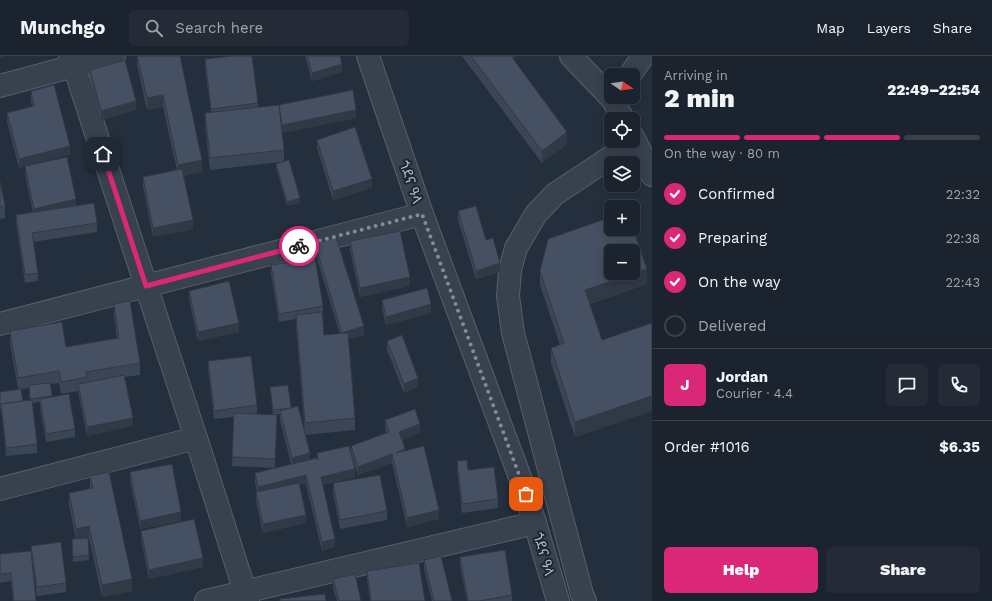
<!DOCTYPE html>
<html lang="en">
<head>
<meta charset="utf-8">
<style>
  :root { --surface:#1b232e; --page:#242b36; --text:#f1f3f6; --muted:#a0a4aa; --line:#39404a; --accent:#db2777 }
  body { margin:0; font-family:"Work Sans","Noto Sans Ethiopic",sans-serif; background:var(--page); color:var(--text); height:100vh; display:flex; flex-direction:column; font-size:15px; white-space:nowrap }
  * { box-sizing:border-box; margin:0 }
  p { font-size:13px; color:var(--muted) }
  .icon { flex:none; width:22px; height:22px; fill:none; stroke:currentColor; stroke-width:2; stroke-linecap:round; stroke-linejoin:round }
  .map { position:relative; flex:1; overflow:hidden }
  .details { display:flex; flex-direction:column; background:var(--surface); width:340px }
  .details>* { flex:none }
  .needle { width:26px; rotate:103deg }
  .buttons { position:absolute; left:604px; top:12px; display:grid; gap:8px }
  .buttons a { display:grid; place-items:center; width:36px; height:36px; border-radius:6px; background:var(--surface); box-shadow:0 2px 10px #0003,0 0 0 1px var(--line); font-size:20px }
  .pin { position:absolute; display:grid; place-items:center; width:34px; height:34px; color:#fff; margin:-17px; border-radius:8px; box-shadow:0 2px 6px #0006 }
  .courier { position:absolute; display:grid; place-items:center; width:40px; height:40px; margin:-20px; border:3px solid #db2777; border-radius:50%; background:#fff; color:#222; box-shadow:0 1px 5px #0007 }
  .headline em { font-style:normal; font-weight:800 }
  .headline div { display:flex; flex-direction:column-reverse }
  .headline { display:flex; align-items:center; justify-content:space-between; height:68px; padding:0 12px }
  h1 { font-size:26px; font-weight:800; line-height:30px }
  .bar { display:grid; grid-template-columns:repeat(4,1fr); gap:6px 4px; align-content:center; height:48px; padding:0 12px }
  .bar i { height:5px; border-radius:3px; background:var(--line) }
  .bar .selected { background:var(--accent) }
  .bar p { grid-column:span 4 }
  .line { display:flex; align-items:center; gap:10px; padding:0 12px; border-top:1px solid var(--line) }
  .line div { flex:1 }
  .round { display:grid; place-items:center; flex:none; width:42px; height:42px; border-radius:6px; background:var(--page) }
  ol { padding:0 12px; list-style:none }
  li { display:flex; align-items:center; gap:12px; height:44px }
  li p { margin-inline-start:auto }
  li .icon { padding:4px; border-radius:50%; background:var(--accent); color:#fff; stroke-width:4 }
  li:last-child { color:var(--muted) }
  li i { width:22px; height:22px; border:2px solid var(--line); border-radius:50% }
  .cta { display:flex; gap:8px; margin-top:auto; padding:8px 12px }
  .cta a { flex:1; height:46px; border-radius:6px; background:var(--accent); color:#fff; font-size:16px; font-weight:800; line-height:46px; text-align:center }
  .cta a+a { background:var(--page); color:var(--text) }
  header { display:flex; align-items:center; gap:24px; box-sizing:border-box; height:56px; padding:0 20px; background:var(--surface); border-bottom:1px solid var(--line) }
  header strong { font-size:19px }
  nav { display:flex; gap:22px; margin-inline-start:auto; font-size:14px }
  .search { width:280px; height:36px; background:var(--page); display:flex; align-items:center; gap:10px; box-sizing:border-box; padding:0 14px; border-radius:6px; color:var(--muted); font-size:15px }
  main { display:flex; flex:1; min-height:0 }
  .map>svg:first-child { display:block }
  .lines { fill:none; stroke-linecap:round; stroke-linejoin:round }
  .minor-casing { stroke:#565f6c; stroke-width:24 }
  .minor { stroke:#38414e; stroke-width:22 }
  .wall { fill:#3b4654; fill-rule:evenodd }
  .shaded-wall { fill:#303945 }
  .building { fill:#455162; stroke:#303945; fill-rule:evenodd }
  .done { stroke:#828b98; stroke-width:4; stroke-dasharray:0 7.2 }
  .route { stroke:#db2777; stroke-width:5 }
  .labels { text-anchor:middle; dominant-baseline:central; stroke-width:4; stroke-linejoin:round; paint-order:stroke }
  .street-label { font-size:14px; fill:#b4bcc9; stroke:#1d2633 }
</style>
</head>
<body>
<header>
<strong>Munchgo</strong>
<div class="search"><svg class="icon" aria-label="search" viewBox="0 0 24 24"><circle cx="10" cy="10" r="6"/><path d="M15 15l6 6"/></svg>Search here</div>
<nav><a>Map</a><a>Layers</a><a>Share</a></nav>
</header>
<main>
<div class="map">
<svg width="652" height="545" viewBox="0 0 652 545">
  <rect width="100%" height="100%" fill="#242f3e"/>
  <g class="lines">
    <defs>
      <g id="minor">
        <path d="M70,0L74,10L196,382L248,545"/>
        <path d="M368,0L422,158L521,424L535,467L558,545"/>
        <path d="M571,0L613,44L623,63"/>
        <path d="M630,19L643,0"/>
        <path d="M0,30L74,10L114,0"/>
        <path d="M633,81L652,119"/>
        <path d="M0,268L422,158"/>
        <path d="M0,433L196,382"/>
        <path d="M206,545L535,467"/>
        <path d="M585,545L582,538L513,277L508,240L510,214L516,192L536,158L555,138L635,85"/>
      </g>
    </defs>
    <use href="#minor" class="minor-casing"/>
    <use href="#minor" class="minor"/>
  </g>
  <g class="wall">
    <path d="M137,0H180L202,116L184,120L193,173L153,181L143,130V121L177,114L163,51L147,54L137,9Z"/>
    <path d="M305,0H340L342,16L312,25Z"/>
    <path d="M462,0H517L513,3L567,88L542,107Z"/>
    <path d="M205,3L258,47V52L356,62L282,77L281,72L284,94V106L300,147L287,150L276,112V108L281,106L210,114L205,69V57L211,56L205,12Z"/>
    <path d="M90,14L136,54L101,64L90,22Z"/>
    <path d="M31,35L70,98L29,109L97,167V176L33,186L38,217V225L25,227L16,168V159L33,156L25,119V110L19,112L7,66V57L32,50L31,44Z"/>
    <path d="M317,84L372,132L333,144L317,92Z"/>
    <path d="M0,125L5,150V162L0,163Z"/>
    <path d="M458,155L500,216L476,223L458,164Z"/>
    <path d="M350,185L410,230L360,241L350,194Z"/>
    <path d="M315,188L364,279L348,283L355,362V374L305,379L296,271V263L279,266L271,218V209L323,250V259L324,279L340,278L315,196Z"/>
    <path d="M540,215L647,228L590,248L602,284L652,267V355L575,381L551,307V292L560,289L540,229Z"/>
    <path d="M189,235L239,276L198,285L189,243Z"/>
    <path d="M382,244L431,257L386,269L382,252Z"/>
    <path d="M114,248L140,307V319L125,321L133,370L87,380L78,335L61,338L59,327L50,328L52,341L75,373V381L46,386L40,351V346L32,347L37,388V397L6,400L1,353L0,354V336L18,333L10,287V275L66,291L117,282L114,260ZM29,332L30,344L23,345L21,333Z"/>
    <path d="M387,285L418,331L404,337L387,294Z"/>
    <path d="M208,305L257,349V358H254L277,368L275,412L232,410L234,361L214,363L208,313Z"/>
    <path d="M270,331L291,352L310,404L317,402V397L351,395V390L386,377L385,372V364L420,376L402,384L405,395L439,463L407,471L392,407L358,419L353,405L355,421L323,429L335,491L322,495L306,428L299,429L306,467L263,477L256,445V436H257L255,426V417L291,408L280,364V358L273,359Z"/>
    <path d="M457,405L468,414L498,443V452L462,457L457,414Z"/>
    <path d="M130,416L181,465L140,473L130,425Z"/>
    <path d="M90,420L132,535L102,541L89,482L88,483L89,504L73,506L72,483H76L69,449V437L90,432Z"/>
    <path d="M333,427L387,455V464L340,473L333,436Z"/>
    <path d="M141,475L203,511L149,523L141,483Z"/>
    <path d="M31,490L66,527V536L37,540L31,499Z"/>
    <path d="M0,498L36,545H13L11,525L0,527Z"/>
    <path d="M460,501L512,539V545H467L460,510Z"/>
    <path d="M424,504L452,545H432L424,513Z"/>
    <path d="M367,515L425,545H370L367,524Z"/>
    <path d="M333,523L361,545H337L333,532Z"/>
  </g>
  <g class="shaded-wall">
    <path d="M0,0H6L0,2Z"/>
    <path d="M513,0H517L513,3Z"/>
    <path d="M342,8V16L312,25V17Z"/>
    <path d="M163,39V51L147,54V42Z"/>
    <path d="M136,45V54L101,64V55Z"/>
    <path d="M356,54V62L282,77V69Z"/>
    <path d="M567,76V88L542,107V95Z"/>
    <path d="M70,90V98L19,112V103Z"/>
    <path d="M202,104V116L178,121V109Z"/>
    <path d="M372,123V132L333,144V135Z"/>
    <path d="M300,142V147L287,150V146Z"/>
    <path d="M76,143V152L34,161V153Z"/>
    <path d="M193,164V173L153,181V172Z"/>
    <path d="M500,207V216L476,223V215Z"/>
    <path d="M647,213V228L585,249V234Z"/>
    <path d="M410,221V230L360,241V232Z"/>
    <path d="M431,248V257L386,269V261Z"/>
    <path d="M239,267V276L198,285V276Z"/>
    <path d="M364,270V279L342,285V277Z"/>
    <path d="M418,322V331L404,337V328Z"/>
    <path d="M652,340V355L575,381V366Z"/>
    <path d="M133,362V370L87,380V371Z"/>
    <path d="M420,368V376L399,385V376Z"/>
    <path d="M310,397V406L292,410V402Z"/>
    <path d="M392,398V407L358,419V411Z"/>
    <path d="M355,413V421L321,429V421Z"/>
    <path d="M306,419V428L258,439V431Z"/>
    <path d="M439,454V463L407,471V462Z"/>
    <path d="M181,456V465L140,473V465Z"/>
    <path d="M306,459V467L263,477V468Z"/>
    <path d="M89,470V482L76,485V473Z"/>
    <path d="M335,483V491L322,495V486Z"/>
    <path d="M203,502V511L149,523V514Z"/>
    <path d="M132,523V535L102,541V529Z"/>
  </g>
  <g class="building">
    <path d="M137,0H180L202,104L178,109L163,39L147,42Z"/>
    <path d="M233,0H252L258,47L211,53L205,3Z"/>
    <path d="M307,0H340L342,8L312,17Z"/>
    <path d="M471,0H511L567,76L542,95Z"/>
    <path d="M125,4L136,45L101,55L90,14Z"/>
    <path d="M54,29L70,90L19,103L7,57L34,50L31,35Z"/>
    <path d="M353,34L356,54L282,69L279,49Z"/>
    <path d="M279,49L284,94L210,102L205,57Z"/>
    <path d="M355,71L372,123L333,135L317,84Z"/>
    <path d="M67,101L76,143L34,153L25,110Z"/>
    <path d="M289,104L300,142L287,146L276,108Z"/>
    <path d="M182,113L193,164L153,172L143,121Z"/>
    <path d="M0,125L5,150L0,151Z"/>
    <path d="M94,147L97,167L32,177L38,217L25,219L16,159Z"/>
    <path d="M476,150L486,184L493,182L500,207L476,215L458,155Z"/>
    <path d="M611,161V173H633V172L647,213L585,234L602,284L652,267V340L575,366L551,292L564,287L540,215L548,183ZM611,195H633V217H611Z"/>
    <path d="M400,175L410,221L360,232L350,185Z"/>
    <path d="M336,181L364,270L342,277L315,188Z"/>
    <path d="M315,202L323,250L279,258L271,209Z"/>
    <path d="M229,225L239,267L198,276L189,235Z"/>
    <path d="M427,232L431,248L386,261L382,244Z"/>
    <path d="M130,245L140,307L86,316L87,321L61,326L59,315L18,322L10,275L62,266L66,291L119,282L114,248Z"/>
    <path d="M322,256L324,279L348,277L355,362L305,367L296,259Z"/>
    <path d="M402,279L418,322L404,328L387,285Z"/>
    <path d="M251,300L257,349L214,355L208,305Z"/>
    <path d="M124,319L133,362L87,371L78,328Z"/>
    <path d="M50,327L52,340L30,343L29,329Z"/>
    <path d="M288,329L291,352L273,354L270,331Z"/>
    <path d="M21,333L23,345L1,348V349H0V336Z"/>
    <path d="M69,338L75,373L46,378L40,343Z"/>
    <path d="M32,344L37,388L6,392L1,348Z"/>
    <path d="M298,350L310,397L292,402L280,355Z"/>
    <path d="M415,353L420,368L399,376L405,393L396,397L424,390L439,454L407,462L392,398L358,411L351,390L389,376L385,364Z"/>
    <path d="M234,357L277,359L275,403L232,401Z"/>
    <path d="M349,390L355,413L321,421L335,483L322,486L306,419L258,431L255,417L317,402V404H318L317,397Z"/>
    <path d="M467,404L468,414L494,411L498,443L462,448L457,405Z"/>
    <path d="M172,408L181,456L140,465L130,416Z"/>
    <path d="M109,416L132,523L102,529L89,470L76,473L69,437L93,432L90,420Z"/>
    <path d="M380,419L387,455L340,464L333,427Z"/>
    <path d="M299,427L306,459L263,468L256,436Z"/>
    <path d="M194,463L203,502L149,514L141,475Z"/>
    <path d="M88,482L89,499L73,501L72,483Z"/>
    <path d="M61,486L66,527L37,531L31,490Z"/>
    <path d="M505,494L512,539L479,545H468L460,501Z"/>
    <path d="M31,495L36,545H14L11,517L0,518V498Z"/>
    <path d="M441,500L452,545H434L424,504Z"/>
    <path d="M419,507L425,545H371L367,515Z"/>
    <path d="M355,518L361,545H339L333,523Z"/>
    <path d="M325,538L326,545H280V543Z"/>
  </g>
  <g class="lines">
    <path class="done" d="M299,190L422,158L521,424L526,438"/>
    <path class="route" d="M103,98L146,230L299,190"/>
  </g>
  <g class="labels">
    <g class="street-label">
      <text transform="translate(411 126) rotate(71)">ጎደና ዓላ</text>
      <text transform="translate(544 498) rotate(74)">ጎደና ዓላ</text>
    </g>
  </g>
</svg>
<div class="buttons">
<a><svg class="needle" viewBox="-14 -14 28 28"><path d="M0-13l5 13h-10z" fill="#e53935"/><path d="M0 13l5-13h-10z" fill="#a0a4aa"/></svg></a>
<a><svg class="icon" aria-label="locate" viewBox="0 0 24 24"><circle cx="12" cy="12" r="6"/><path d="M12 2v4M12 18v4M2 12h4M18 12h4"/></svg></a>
<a><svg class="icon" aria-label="layers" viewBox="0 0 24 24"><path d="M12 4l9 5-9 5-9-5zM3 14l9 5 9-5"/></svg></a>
<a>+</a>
<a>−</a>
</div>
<div class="pin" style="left:526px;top:438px;background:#ea580c"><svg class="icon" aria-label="bag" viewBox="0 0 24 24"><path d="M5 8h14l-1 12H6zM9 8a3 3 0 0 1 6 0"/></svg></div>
<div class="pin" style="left:103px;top:98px;background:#1f2937"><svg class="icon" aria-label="home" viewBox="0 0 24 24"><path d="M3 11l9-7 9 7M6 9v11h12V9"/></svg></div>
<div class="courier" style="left:299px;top:190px"><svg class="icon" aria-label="bike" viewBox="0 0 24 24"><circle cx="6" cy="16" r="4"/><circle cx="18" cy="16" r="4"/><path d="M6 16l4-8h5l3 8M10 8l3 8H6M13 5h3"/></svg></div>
</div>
<section class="details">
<div class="headline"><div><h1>2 min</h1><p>Arriving in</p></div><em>22:49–22:54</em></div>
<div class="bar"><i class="selected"></i><i class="selected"></i><i class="selected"></i><i></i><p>On the way · 80 m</p></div>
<ol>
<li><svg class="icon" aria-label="check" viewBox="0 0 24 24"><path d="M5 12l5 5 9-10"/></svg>Confirmed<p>22:32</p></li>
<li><svg class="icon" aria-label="check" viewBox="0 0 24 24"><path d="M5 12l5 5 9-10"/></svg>Preparing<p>22:38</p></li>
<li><svg class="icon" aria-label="check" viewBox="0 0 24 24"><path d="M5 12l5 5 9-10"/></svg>On the way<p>22:43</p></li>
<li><i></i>Delivered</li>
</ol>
<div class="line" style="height:72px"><b class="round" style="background:var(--accent);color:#fff">J</b><div><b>Jordan</b><p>Courier · 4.4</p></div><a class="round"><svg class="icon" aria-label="chat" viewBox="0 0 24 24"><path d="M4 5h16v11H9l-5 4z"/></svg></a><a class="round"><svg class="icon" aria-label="phone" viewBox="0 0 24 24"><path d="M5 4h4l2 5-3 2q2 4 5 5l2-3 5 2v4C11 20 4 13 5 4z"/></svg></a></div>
<div class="line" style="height:52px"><div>Order #1016</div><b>$6.35</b></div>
<div class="cta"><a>Help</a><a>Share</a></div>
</section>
</main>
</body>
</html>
